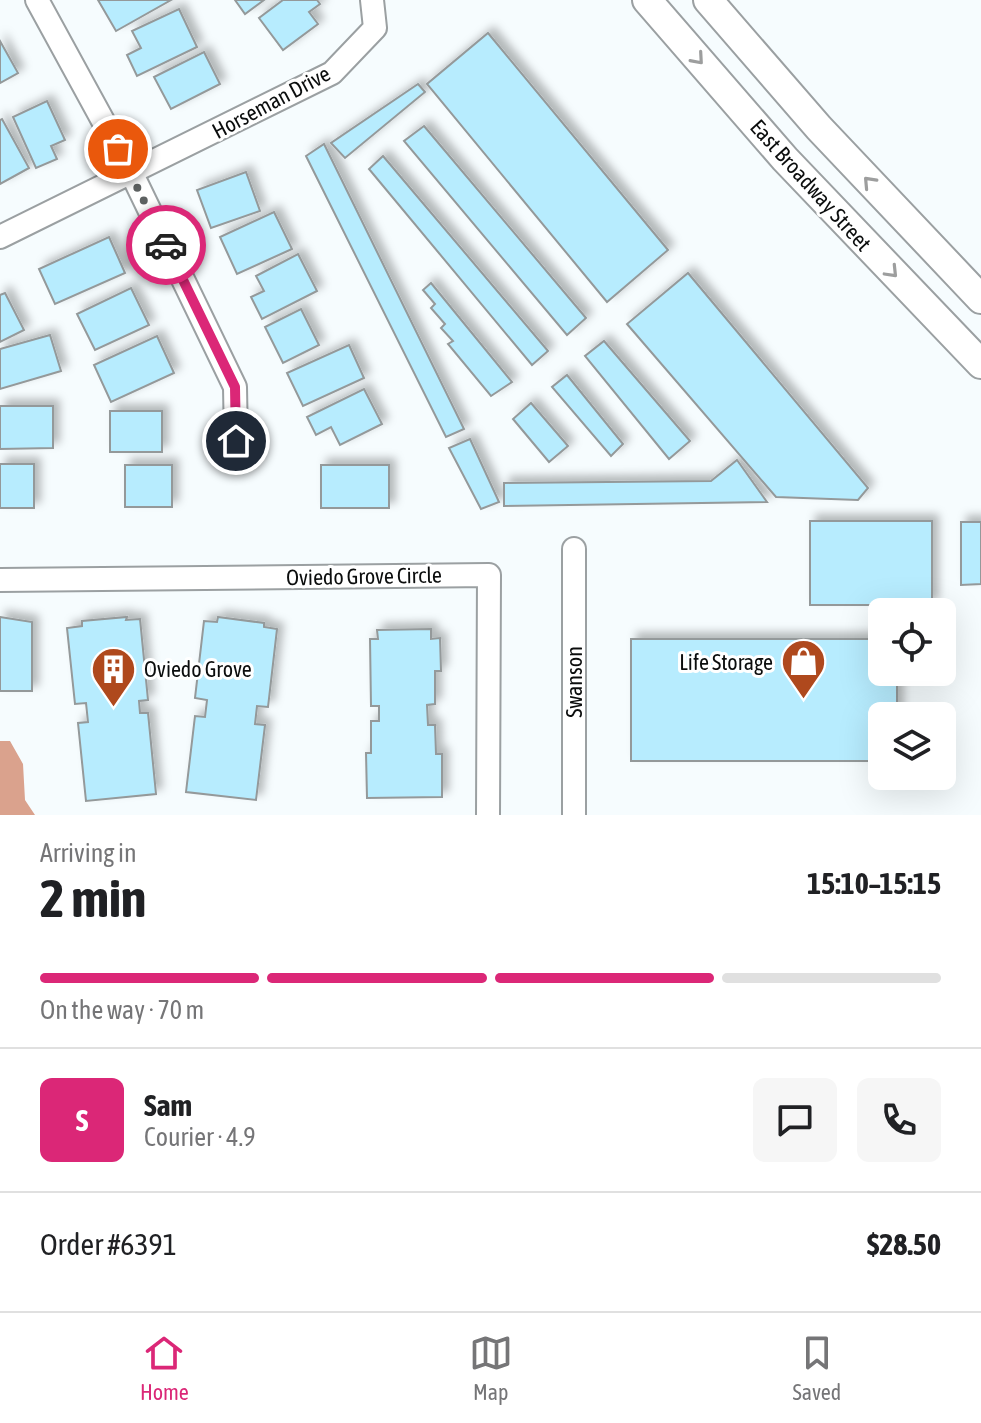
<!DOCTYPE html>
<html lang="en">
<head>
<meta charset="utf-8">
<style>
  :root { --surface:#fff; --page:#f6f6f6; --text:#202124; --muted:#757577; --line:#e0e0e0; --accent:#db2777 }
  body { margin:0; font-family:"Asap Condensed",sans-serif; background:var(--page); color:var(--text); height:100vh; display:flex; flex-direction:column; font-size:30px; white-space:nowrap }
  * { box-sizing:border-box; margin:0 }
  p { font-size:26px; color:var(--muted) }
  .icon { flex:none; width:44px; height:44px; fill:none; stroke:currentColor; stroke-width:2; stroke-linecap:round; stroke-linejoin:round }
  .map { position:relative; height:815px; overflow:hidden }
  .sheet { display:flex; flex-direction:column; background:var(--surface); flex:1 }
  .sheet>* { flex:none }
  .buttons { position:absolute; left:868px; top:598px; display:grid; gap:16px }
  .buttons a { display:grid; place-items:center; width:88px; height:88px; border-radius:12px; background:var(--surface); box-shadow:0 8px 32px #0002; font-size:40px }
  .pin { position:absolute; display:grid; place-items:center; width:68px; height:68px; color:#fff; margin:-34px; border:4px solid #fff; border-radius:50%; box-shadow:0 2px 8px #0007 }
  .courier { position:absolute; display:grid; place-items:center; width:80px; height:80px; margin:-40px; border:6px solid #db2777; border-radius:50%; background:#fff; color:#222; box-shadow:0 2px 10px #0007 }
  .head em { font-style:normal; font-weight:700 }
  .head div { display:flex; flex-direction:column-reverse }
  .head { display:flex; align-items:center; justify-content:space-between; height:136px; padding:0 40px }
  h1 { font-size:52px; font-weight:700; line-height:60px }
  .bar { display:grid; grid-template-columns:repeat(4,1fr); gap:12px 8px; align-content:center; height:96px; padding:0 40px }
  .bar i { height:10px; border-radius:6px; background:var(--line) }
  .bar .selected { background:var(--accent) }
  .bar p { grid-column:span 4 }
  .line { display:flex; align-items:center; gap:20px; padding:0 40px; border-top:2px solid var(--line) }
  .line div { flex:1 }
  .round { display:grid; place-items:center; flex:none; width:84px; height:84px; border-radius:12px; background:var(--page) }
  .menu { display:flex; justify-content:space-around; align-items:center; height:112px; border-top:2px solid var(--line); background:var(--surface); font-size:22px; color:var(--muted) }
  .menu a { display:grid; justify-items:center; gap:4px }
  .menu .selected { color:var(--accent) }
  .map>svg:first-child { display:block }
  .water { fill:#daa28d }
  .building { fill:#b7ecfe; stroke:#94999a; stroke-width:2; filter:url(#shadow) }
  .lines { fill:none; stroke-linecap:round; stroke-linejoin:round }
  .minor-casing { stroke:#9ba0a2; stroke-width:26 }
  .major-casing { stroke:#9ba0a2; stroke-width:32 }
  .minor { stroke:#fff; stroke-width:22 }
  .major { stroke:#fff; stroke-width:28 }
  .oneway { stroke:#9d9e9e }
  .done { stroke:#5d6161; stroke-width:8; stroke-dasharray:0 14.4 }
  .route { stroke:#db2777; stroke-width:10 }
  .labels { text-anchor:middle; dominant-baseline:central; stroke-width:6; stroke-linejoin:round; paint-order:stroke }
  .street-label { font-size:22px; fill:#0b0d0d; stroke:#fff }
  .poi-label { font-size:22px; fill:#0b0d0d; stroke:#fff; text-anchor:end }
</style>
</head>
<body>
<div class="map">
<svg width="981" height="815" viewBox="0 0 981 815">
  <defs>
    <filter id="shadow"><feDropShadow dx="6" dy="-6" stdDeviation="4" flood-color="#0004"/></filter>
  </defs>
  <rect width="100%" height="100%" fill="#f6fcfe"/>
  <path class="water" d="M0,741H10L23,764L25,800L35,815H0Z"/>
  <g class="building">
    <path d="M98,0H171L116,31Z"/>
    <path d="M235,0H264L245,14Z"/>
    <path d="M283,0H317L320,4L309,12L318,24L283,50L259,18Z"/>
    <path d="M179,9L197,47L137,76L127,55L141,48L132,31Z"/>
    <path d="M488,33L668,250L607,302L427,84Z"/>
    <path d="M0,41L18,73L0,83Z"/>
    <path d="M204,52L220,84L171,109L154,77Z"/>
    <path d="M418,84L425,92L345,158L331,143Z"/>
    <path d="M47,101L65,140L51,146L57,159L36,168L13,117Z"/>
    <path d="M2,119L29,168L0,184V120Z"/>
    <path d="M424,126L586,318L567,335L404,141Z"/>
    <path d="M324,144L464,429L446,437L306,156Z"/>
    <path d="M383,156L548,351L532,365L369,169Z"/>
    <path d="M246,172L260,211L211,228L197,190Z"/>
    <path d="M274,212L292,249L237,274L220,237Z"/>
    <path d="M109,237L125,273L55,304L39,269Z"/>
    <path d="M298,254L317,291L262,319L251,297L264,291L256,276Z"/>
    <path d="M688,273L868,488L858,500L776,497L627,324Z"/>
    <path d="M431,283L512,382L491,396L448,344L453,341L441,328L445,324L431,308L435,304L423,290Z"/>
    <path d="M131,288L149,325L95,350L77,314Z"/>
    <path d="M5,293L24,330L0,342V295Z"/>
    <path d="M301,309L319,345L283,363L265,327Z"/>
    <path d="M50,335L61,371L0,389V349Z"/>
    <path d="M157,336L174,373L111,402L94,365Z"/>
    <path d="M604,341L690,441L669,459L585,356Z"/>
    <path d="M349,345L364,378L303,406L287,373Z"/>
    <path d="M567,375L623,444L611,456L552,387Z"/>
    <path d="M364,389L382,424L340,445L331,427L316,435L307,417Z"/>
    <path d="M531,403L568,446L549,462L513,419Z"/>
    <path d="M0,406H53V448L0,449Z"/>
    <rect x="110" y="411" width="52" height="41"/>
    <path d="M470,439L499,502L481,509L449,448Z"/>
    <path d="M737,460L767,502L504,506V483L711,481Z"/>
    <rect x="0" y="464" width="34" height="44"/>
    <rect x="125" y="465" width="47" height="42"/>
    <rect x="321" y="465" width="68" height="43"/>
    <rect x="810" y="521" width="122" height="84"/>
    <path d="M961,522H981V584L961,585Z"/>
    <path d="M0,617L32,622V691H0Z"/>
    <path d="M127,617L126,620L140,619L148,700L139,701L140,713H148L156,794L86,801L78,723L88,722L86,703L75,704L67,628L82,626V621Z"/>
    <path d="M218,617L264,623V627L277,629L268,707L257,706L255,724L265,725L256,800L186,792L195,716L205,717L207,700L195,698L204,621L217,622Z"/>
    <path d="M431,629V639L440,638L441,671H435V704L427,705L428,725H435L436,754H442V797L367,798L366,753H371V721H379V706H371L370,639H378L377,630Z"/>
    <path d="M631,639H882V672H897V716H882V761H631Z"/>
  </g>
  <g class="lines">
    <defs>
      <g id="minor">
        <path d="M37,0L132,174L235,387L236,441"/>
        <path d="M0,237L332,73L375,28L372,0"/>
        <path d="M574,549V815"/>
        <path d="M0,580L489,575L488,815"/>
      </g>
      <g id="major">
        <path d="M647,0L785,159L981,364"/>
        <path d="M708,0L819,128L981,299"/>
      </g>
    </defs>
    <use href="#minor" class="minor-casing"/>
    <use href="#major" class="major-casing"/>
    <use href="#minor" class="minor"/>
    <use href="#major" class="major"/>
  </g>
  <defs><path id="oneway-chevron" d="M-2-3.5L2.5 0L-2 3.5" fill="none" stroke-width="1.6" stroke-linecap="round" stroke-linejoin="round" transform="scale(2)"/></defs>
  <g class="oneway">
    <use href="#oneway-chevron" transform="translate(698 59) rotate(49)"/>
    <use href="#oneway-chevron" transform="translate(869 182) rotate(-133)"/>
    <use href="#oneway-chevron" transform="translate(892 272) rotate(46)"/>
  </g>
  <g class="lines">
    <path class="done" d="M118,149L166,245"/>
    <path class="route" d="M166,245L235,387L236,441"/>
  </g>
  <defs>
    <symbol id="shop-pin" viewBox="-11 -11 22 30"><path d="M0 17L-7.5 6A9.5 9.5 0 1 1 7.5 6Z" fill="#af491d" stroke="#fff"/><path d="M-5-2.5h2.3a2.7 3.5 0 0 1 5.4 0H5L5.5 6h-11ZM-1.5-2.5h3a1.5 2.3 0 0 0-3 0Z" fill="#fff"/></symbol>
    <symbol id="building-pin" viewBox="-11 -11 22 30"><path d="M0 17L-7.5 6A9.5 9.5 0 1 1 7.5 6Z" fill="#af491d" stroke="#fff"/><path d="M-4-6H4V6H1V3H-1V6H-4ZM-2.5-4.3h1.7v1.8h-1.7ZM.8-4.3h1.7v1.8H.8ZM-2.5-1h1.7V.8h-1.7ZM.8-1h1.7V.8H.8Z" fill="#fff"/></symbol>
  </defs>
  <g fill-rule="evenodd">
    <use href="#shop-pin" x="778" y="636" width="51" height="69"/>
    <use href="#building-pin" x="88" y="644" width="51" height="69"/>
  </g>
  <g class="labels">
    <g class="street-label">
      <text transform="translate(271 102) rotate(-28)">Horseman Drive</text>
      <text transform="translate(811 185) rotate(48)">East Broadway Street</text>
      <text transform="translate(364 576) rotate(-1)">Oviedo Grove Circle</text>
      <text transform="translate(574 682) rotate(-90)">Swanson</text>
    </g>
    <g class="poi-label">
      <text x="773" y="662">Life Storage</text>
      <text x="144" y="669" text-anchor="start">Oviedo Grove</text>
    </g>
  </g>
</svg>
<div class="buttons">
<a><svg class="icon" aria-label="locate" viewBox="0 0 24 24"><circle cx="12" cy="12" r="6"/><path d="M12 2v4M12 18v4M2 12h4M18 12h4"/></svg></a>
<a><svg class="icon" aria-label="layers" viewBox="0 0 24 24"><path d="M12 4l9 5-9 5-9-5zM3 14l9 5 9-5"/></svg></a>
</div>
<div class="pin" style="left:118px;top:149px;background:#ea580c"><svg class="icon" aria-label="bag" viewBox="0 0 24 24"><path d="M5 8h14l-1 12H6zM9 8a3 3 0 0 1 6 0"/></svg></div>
<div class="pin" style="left:236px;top:441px;background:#1f2937"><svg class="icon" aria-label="home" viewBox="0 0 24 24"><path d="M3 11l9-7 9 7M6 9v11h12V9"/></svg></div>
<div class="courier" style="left:166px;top:245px"><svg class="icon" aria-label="car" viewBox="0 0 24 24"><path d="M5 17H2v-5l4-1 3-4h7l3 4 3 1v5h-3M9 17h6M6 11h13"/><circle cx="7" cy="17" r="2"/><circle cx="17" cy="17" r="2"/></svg></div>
</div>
<section class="sheet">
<div class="head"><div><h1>2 min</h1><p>Arriving in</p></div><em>15:10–15:15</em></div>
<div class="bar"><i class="selected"></i><i class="selected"></i><i class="selected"></i><i></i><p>On the way · 70 m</p></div>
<div class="line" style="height:144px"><b class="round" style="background:var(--accent);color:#fff">S</b><div><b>Sam</b><p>Courier · 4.9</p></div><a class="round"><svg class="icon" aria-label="chat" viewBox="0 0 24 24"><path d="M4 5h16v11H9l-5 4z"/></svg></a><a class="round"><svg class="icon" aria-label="phone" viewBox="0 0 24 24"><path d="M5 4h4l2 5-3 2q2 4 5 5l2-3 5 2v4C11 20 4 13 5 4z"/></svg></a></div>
<div class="line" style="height:104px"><div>Order #6391</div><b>$28.50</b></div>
</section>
<nav class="menu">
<a class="selected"><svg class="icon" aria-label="home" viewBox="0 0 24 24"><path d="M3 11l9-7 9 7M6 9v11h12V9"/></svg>Home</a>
<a><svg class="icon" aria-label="map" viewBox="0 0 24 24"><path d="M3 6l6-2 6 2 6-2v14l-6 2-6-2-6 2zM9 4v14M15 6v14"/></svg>Map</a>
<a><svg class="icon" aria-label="saved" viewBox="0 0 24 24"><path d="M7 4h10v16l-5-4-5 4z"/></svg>Saved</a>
</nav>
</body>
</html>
